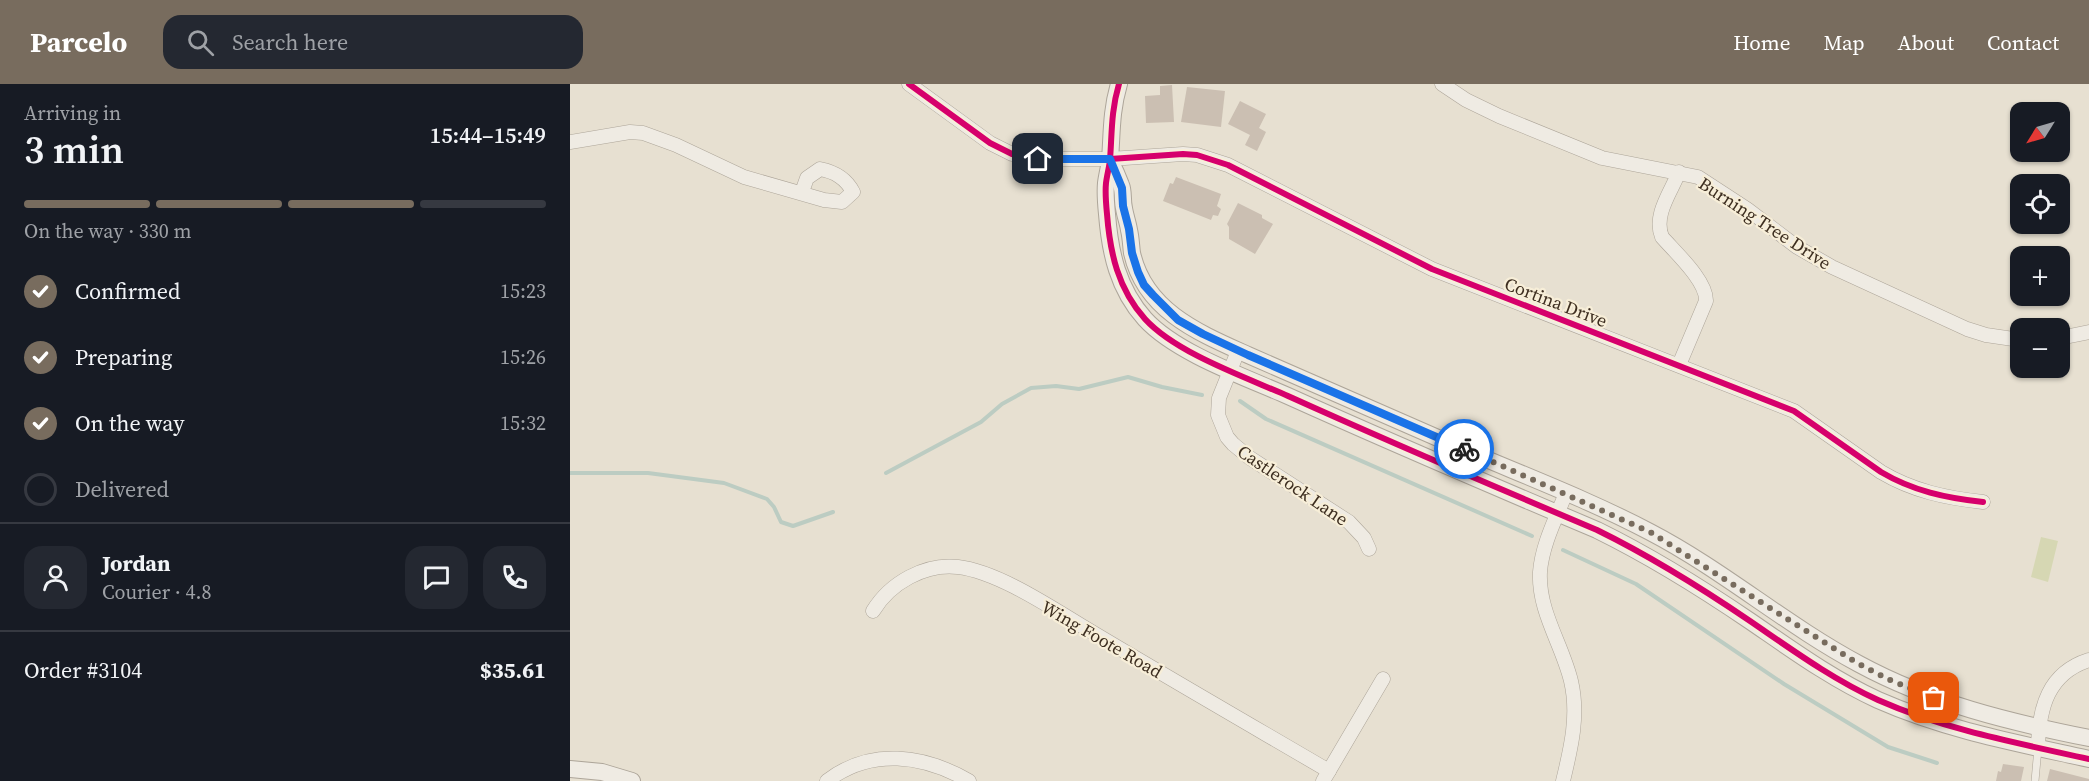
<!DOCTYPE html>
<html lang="en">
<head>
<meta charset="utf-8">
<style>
  :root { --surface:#171b24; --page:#242831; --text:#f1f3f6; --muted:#9ea1a6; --line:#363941; --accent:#786c5e }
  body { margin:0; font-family:"Source Serif 4",serif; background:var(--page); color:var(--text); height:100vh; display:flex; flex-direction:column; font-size:22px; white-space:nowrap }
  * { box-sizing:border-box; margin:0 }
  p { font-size:20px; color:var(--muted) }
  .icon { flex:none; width:33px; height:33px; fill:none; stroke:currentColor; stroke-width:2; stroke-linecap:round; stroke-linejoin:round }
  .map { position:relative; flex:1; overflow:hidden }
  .side { display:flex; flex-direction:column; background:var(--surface); width:570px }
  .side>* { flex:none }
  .needle { width:39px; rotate:233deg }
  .tools { position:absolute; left:1440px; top:18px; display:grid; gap:12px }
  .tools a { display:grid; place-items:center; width:60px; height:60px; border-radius:12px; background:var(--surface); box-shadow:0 2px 4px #0004; font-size:30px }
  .pin { position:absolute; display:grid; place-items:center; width:51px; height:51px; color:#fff; margin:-26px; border-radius:12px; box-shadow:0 3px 9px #0006 }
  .courier { position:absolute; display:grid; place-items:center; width:60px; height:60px; margin:-30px; border:4px solid #1a73e8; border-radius:50%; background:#fff; color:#222; box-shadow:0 2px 8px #0007 }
  .summary em { font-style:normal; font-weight:600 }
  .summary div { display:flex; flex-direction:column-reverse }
  .summary { display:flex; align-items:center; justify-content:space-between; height:102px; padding:0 24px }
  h1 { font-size:39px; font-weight:600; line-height:45px }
  .bar { display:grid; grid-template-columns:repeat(4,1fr); gap:9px 6px; align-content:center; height:72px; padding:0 24px }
  .bar i { height:8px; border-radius:4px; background:var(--line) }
  .bar .current { background:var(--accent) }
  .bar p { grid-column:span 4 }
  .line { display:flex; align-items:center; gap:15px; padding:0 24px; border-top:2px solid var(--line) }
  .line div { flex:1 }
  .round { display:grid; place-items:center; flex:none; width:63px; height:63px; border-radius:18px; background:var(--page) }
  ol { padding:0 24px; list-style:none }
  li { display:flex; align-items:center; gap:18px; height:66px }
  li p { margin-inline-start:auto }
  li .icon { padding:6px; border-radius:50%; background:var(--accent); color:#fff; stroke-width:4 }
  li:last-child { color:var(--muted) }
  li i { width:33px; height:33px; border:3px solid var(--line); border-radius:50% }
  header { display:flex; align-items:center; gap:36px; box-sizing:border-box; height:84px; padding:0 30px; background:var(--accent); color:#fff }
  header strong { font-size:28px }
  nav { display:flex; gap:33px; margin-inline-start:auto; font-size:21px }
  .search { width:420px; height:54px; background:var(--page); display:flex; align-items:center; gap:15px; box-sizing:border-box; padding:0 21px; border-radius:18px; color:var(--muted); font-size:22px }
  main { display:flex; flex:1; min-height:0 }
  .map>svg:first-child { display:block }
  .green { fill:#d6d7b3 }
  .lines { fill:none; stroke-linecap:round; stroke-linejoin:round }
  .stream { stroke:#bcccc2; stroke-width:4 }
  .building { fill:#cbbfb2 }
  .service-casing { stroke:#ada599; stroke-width:8 }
  .minor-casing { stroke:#ada599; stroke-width:15 }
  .tertiary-casing { stroke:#ada599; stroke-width:18 }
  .service { stroke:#efebe3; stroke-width:7 }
  .minor { stroke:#efebe3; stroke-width:14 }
  .tertiary { stroke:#efebe3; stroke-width:16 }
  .cycleway-casing { stroke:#f7eed8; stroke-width:10 }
  .cycleway { stroke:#d6006c; stroke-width:6 }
  .done { stroke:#786c5e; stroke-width:6; stroke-dasharray:0 10.8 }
  .route { stroke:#1a73e8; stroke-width:8 }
  .labels { text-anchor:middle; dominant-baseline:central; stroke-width:4.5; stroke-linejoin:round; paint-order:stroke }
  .street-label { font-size:18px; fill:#3d2e20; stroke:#f7eed8 }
</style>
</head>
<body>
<header>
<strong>Parcelo</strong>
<div class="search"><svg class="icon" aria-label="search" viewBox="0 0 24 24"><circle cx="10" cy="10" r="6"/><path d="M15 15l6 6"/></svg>Search here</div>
<nav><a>Home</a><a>Map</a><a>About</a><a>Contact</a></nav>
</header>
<main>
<section class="side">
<div class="summary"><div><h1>3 min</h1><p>Arriving in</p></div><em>15:44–15:49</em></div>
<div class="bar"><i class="current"></i><i class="current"></i><i class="current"></i><i></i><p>On the way · 330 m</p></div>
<ol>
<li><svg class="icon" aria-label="check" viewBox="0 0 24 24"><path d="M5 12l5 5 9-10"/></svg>Confirmed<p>15:23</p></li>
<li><svg class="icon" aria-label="check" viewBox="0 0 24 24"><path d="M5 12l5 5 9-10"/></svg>Preparing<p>15:26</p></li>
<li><svg class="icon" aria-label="check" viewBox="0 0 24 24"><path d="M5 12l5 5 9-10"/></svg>On the way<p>15:32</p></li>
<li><i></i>Delivered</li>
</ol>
<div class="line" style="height:108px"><a class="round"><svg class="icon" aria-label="person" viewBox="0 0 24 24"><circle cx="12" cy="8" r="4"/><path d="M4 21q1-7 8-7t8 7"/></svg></a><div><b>Jordan</b><p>Courier · 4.8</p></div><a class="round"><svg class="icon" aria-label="chat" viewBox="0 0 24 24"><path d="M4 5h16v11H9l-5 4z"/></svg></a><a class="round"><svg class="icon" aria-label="phone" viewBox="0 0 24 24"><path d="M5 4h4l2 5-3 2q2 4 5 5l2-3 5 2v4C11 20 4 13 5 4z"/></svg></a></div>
<div class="line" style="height:78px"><div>Order #3104</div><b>$35.61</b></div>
</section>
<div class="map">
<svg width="1519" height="697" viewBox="0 0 1519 697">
  <rect width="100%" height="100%" fill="#e7e0d1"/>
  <path class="green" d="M1471,453L1488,457L1478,498L1461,493Z"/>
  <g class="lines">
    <g class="stream">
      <path d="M670,317L696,335L962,452"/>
      <path d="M0,389H78L154,399L197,415L204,423L211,438L223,442L263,428"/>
      <path d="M316,389L411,338L432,320L461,304L486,302L509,305L558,293L592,303L632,311"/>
      <path d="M993,466L1066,500L1214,600L1318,663L1367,679"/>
    </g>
  </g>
  <g class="building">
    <path d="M602,1L604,38L576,39L575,12L590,11V2Z"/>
    <path d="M617,3L655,7L651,43L611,38Z"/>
    <path d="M670,17L696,30L689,44L696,48L687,67L675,61L680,51L658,40Z"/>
    <path d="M606,93L651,110L647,122L651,125L648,132L643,131L641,136L593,117L600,99L603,100Z"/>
    <path d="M668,119L692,131V134L703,140L685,170L659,155V143L657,140Z"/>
    <path d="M1433,680L1454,683L1451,697H1426L1428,687L1431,688Z"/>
    <path d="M1480,685L1519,695V697H1477Z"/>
  </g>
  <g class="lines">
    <defs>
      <path id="service" d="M1465,697L1468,664"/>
      <g id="minor">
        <path d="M339,0L420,59L442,70L468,75H540L613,70L627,71L658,81L862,185L1224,327L1311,388C1343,407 1376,414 1413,418"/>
        <path d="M872,0L896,16L929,32L1032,74L1128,93L1177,125L1227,163L1262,183L1397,245L1416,251L1450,256"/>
        <path d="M0,58L60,48L73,49L106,61L174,93L254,116L272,118L283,108C276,94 265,88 250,85L237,94L232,108"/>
        <path d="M1490,254L1519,248"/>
        <path d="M668,267L649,314L648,331L657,353L663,360L680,374L779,438L794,454L799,465"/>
        <path d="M1109,281L1136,217C1137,197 1105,168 1092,153C1083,131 1101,108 1109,88"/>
        <path d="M303,527C320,499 355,479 388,483C431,488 489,529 527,551C604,597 682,642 759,687"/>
        <path d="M1468,663C1469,624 1478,589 1519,576"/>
        <path d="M257,697C301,663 354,671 399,697"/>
        <path d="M753,697L813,595"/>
        <path d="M993,697C1001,664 1009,631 1001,597C992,560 968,527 970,488C972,461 986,434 996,409"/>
      </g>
      <g id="tertiary">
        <path d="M549,0C541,27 542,49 540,76C539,84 537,91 536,99C535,109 536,120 537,130C540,169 548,205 575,235C606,269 675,293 718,312C820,358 923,402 1027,446C1080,472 1130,503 1180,537C1221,565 1262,595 1308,616C1376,646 1447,659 1519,675"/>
        <path d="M540,76C544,84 548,93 551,101C554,108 552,116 554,124C555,131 558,139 559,146C561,154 561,162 562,169C575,227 629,249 678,271C755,304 832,338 909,372C966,396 1025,419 1080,448C1153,486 1216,541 1289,580C1361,619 1439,638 1519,654"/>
        <path d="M0,685L32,688L62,697"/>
      </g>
    </defs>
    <use href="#service" class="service-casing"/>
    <use href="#minor" class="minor-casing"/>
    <use href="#tertiary" class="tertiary-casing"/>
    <use href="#service" class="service"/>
    <use href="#minor" class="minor"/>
    <use href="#tertiary" class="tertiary"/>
    <defs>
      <g id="cycleway">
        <path d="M339,0L420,59L442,70L468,75H540L613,70L627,71L658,81L862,185L1224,327L1311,388C1343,407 1376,414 1413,418"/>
        <path d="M549,0C541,27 542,49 540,76C539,84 537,91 536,99C535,109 536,120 537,130C540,169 548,205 575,235C606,269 675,293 718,312C820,358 923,402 1027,446C1080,472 1130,503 1180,537C1221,565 1262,595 1308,616C1376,646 1447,659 1519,675"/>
      </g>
    </defs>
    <use href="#cycleway" class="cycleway-casing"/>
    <use href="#cycleway" class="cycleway"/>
  </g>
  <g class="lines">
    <path class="done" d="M894,365L1080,448L1287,579L1320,596L1364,614"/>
    <path class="route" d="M468,75H540L552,104L553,122L559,145L562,169L568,188L574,201L583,211L608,236L633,250L678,271L894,365"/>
  </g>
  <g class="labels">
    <g class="street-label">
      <text transform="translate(1195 139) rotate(33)">Burning Tree Drive</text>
      <text transform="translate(986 218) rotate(21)">Cortina Drive</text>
      <text transform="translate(723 401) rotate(34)">Castlerock Lane</text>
      <text transform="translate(532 555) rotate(30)">Wing Foote Road</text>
    </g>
  </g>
</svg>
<div class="tools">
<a><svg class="needle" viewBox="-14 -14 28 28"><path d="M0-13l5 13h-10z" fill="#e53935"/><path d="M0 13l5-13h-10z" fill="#9ea1a6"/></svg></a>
<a><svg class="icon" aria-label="locate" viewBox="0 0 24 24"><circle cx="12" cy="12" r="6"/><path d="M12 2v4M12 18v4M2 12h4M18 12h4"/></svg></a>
<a>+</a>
<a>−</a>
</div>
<div class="pin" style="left:1364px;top:614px;background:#ea580c"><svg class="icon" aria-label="bag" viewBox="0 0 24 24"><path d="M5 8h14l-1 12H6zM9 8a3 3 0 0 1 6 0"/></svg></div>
<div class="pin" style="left:468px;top:75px;background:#1f2937"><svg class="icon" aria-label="home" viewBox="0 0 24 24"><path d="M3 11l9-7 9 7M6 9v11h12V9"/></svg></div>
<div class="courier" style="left:894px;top:365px"><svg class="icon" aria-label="bike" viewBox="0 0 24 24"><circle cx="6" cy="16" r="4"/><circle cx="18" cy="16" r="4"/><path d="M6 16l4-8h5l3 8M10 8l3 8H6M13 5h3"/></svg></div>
</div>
</main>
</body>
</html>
